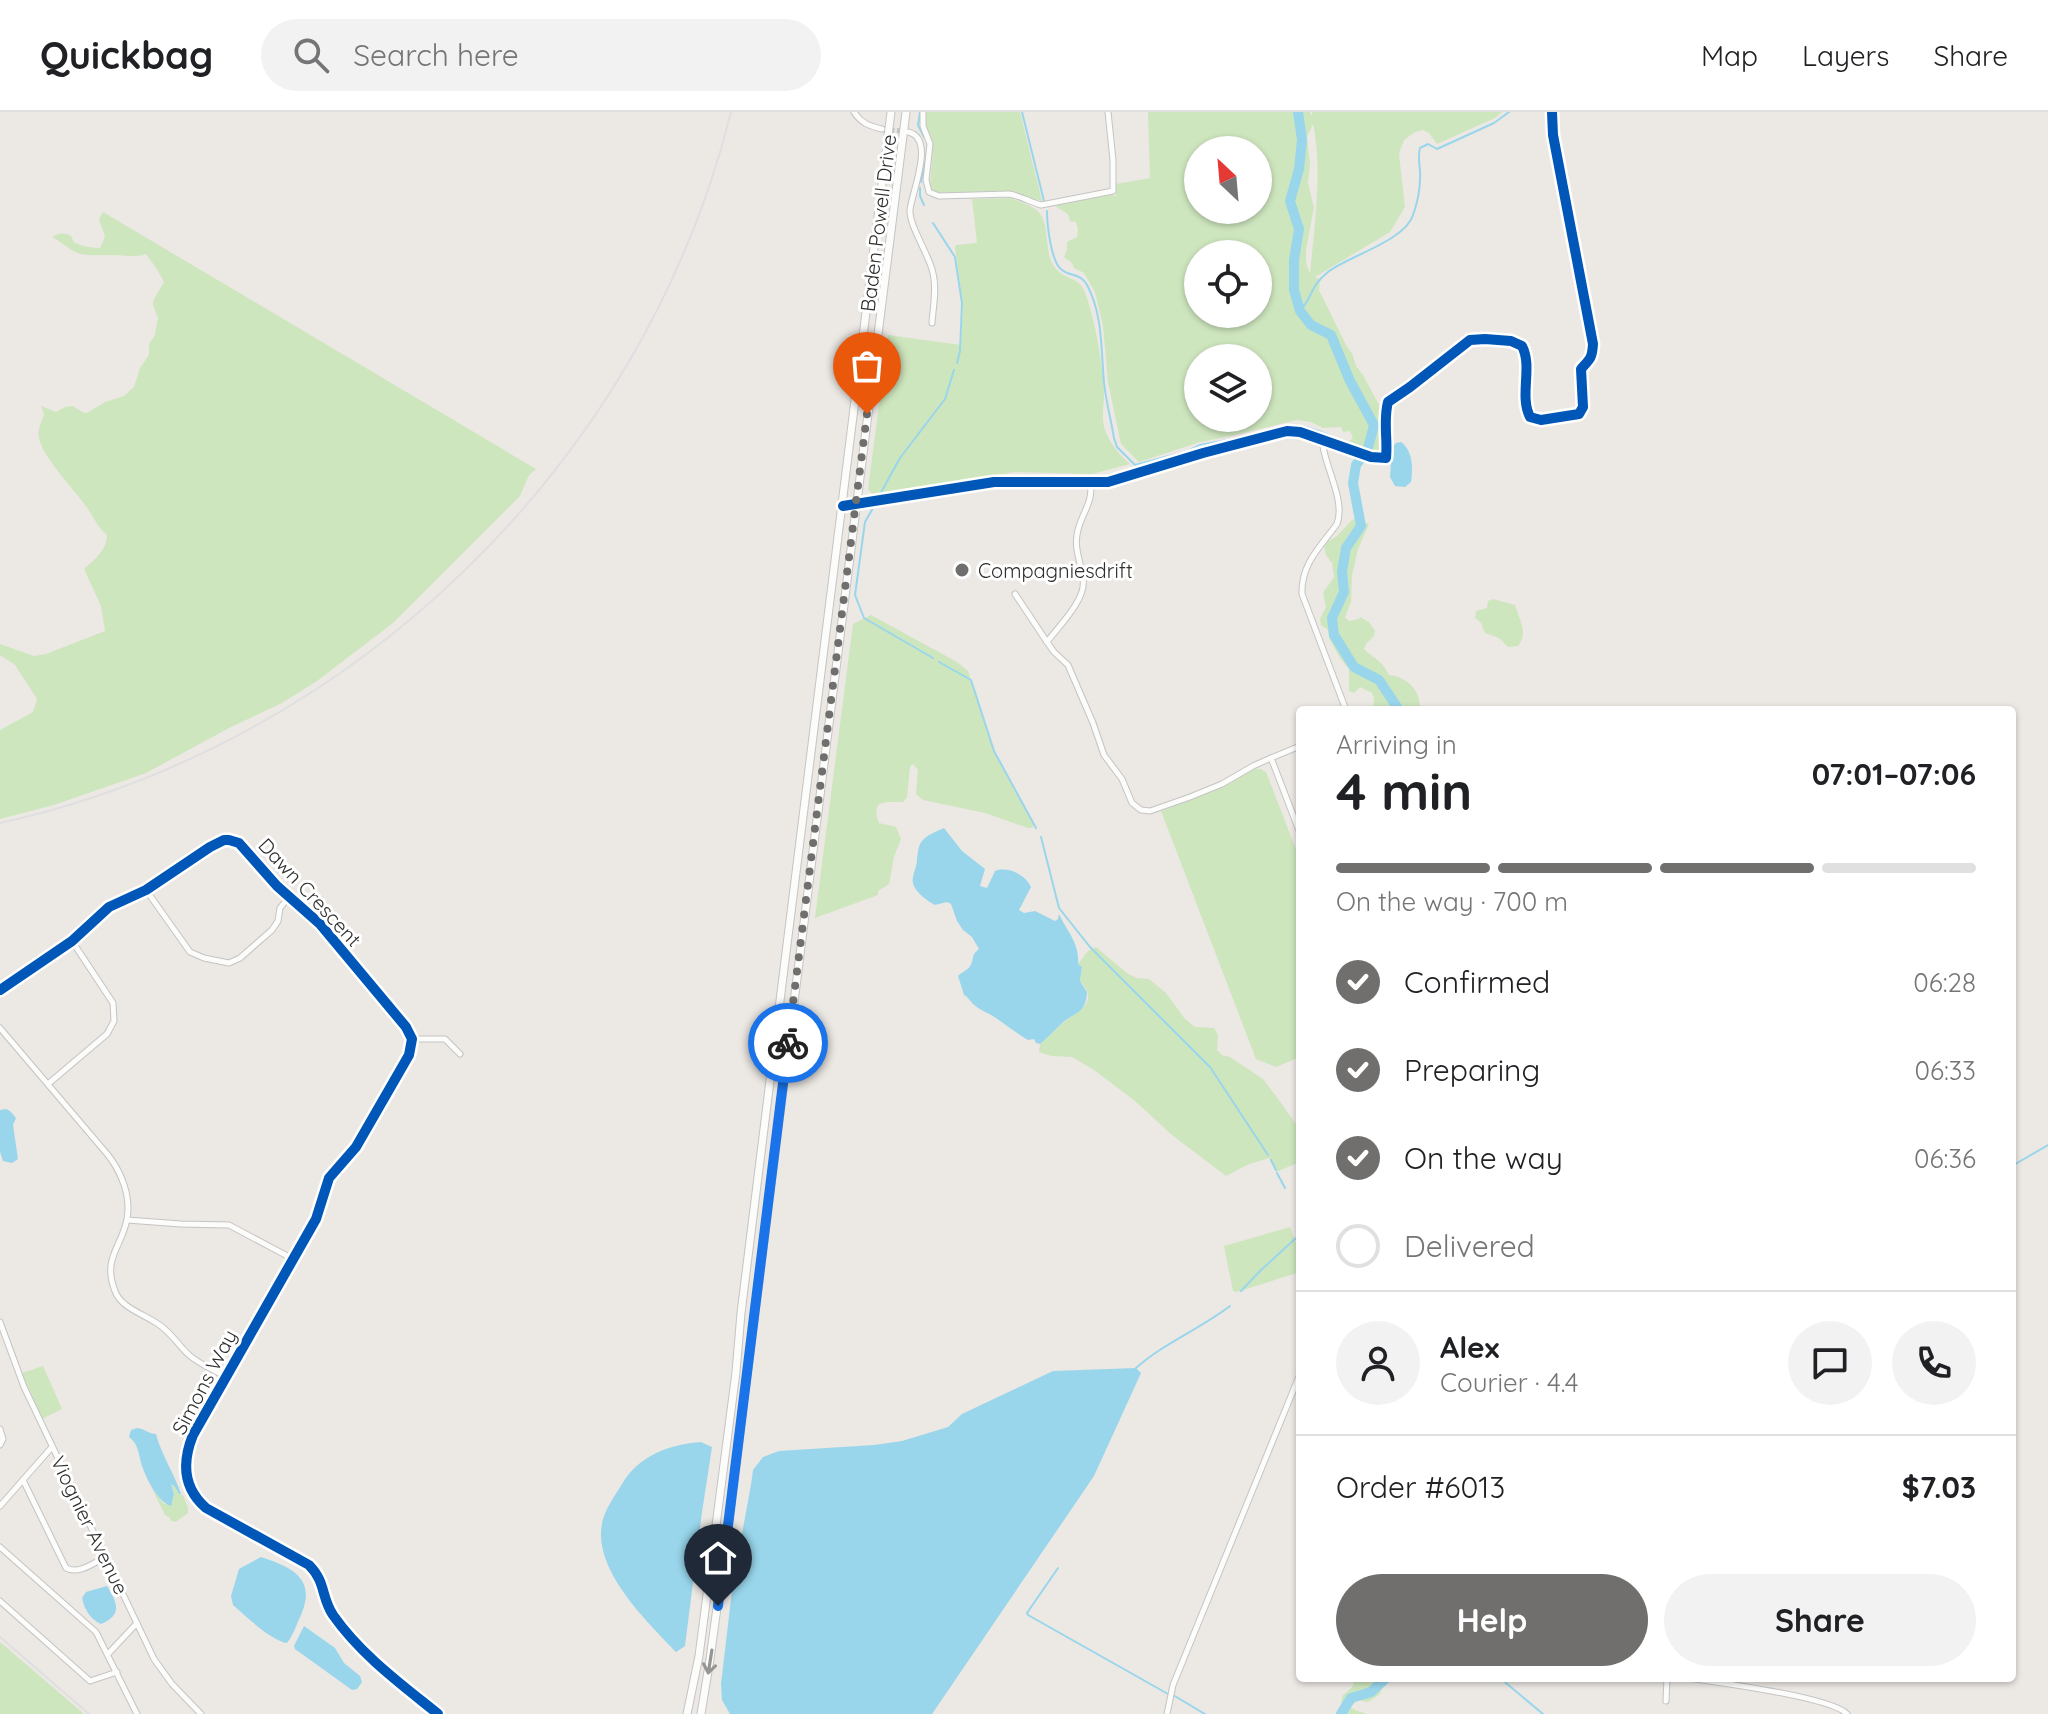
<!DOCTYPE html>
<html lang="en">
<head>
<meta charset="utf-8">
<style>
  :root { --surface:#fff; --page:#f2f2f2; --text:#202124; --muted:#757577; --line:#e0e0e0; --accent:#706f6e }
  body { margin:0; font-family:Quicksand,sans-serif; background:var(--page); color:var(--text); height:100vh; display:flex; flex-direction:column; font-size:30px; white-space:nowrap }
  * { box-sizing:border-box; margin:0 }
  p { font-size:26px; color:var(--muted) }
  .icon { flex:none; width:44px; height:44px; fill:none; stroke:currentColor; stroke-width:2; stroke-linecap:round; stroke-linejoin:round }
  .map { position:relative; flex:1; overflow:hidden }
  .drawer { position:absolute; left:1296px; top:594px; width:720px; height:976px; display:flex; flex-direction:column; background:var(--surface); border-radius:8px; box-shadow:0 2px 6px #0004 }
  .drawer>* { flex:none }
  .needle { width:52px; rotate:334deg }
  .buttons { position:absolute; left:1184px; top:24px; display:grid; gap:16px }
  .buttons a { display:grid; place-items:center; width:88px; height:88px; border-radius:50%; background:var(--surface); box-shadow:0 2px 6px #0004; font-size:40px }
  .pin { position:absolute; display:grid; place-items:center; width:68px; height:68px; color:#fff; margin:-82px -34px; border-radius:50% 50% 50% 0; rotate:-45deg; box-shadow:0 0 8px #0007 }
  .pin .icon { rotate:45deg }
  .courier { position:absolute; display:grid; place-items:center; width:80px; height:80px; margin:-40px; border:6px solid #1a73e8; border-radius:50%; background:#fff; color:#222; box-shadow:0 2px 10px #0007 }
  .summary em { font-style:normal; font-weight:700 }
  .summary div { display:flex; flex-direction:column-reverse }
  .summary { display:flex; align-items:center; justify-content:space-between; height:136px; padding:0 40px }
  h1 { font-size:52px; font-weight:700; line-height:60px }
  .bar { display:grid; grid-template-columns:repeat(4,1fr); gap:12px 8px; align-content:center; height:96px; padding:0 40px }
  .bar i { height:10px; border-radius:6px; background:var(--line) }
  .bar .active { background:var(--accent) }
  .bar p { grid-column:span 4 }
  .line { display:flex; align-items:center; gap:20px; padding:0 40px; border-top:2px solid var(--line) }
  .line div { flex:1 }
  .round { display:grid; place-items:center; flex:none; width:84px; height:84px; border-radius:42px; background:var(--page) }
  ol { padding:0 40px; list-style:none }
  li { display:flex; align-items:center; gap:24px; height:88px }
  li p { margin-inline-start:auto }
  li .icon { padding:8px; border-radius:50%; background:var(--accent); color:#fff; stroke-width:4 }
  li:last-child { color:var(--muted) }
  li i { width:44px; height:44px; border:4px solid var(--line); border-radius:50% }
  .cta { display:flex; gap:16px; margin-top:auto; padding:16px 40px }
  .cta a { flex:1; height:92px; border-radius:48px; background:var(--accent); color:#fff; font-size:32px; font-weight:700; line-height:92px; text-align:center }
  .cta a+a { background:var(--page); color:var(--text) }
  header { display:flex; align-items:center; gap:48px; box-sizing:border-box; height:112px; padding:0 40px; background:var(--surface); border-bottom:2px solid var(--line) }
  header strong { font-size:38px }
  nav { display:flex; gap:44px; margin-inline-start:auto; font-size:28px }
  .search { width:560px; height:72px; background:var(--page); display:flex; align-items:center; gap:20px; box-sizing:border-box; padding:0 28px; border-radius:44px; color:var(--muted); font-size:30px }
  .map>svg:first-child { display:block }
  .green { fill:#cee6be; fill-rule:evenodd }
  .water { fill:#99d6ec }
  .lines { fill:none; stroke-linecap:round; stroke-linejoin:round }
  .stream { stroke:#99d6ec; stroke-width:2 }
  .river { stroke:#99d6ec; stroke-width:10 }
  .minor-tunnel { stroke:#c6c3c0; stroke-width:5; stroke-dasharray:5 2.5; stroke-linecap:butt }
  .minor-casing { stroke:#c5c4c5; stroke-width:7 }
  .secondary-casing { stroke:#c5c4c5; stroke-width:9 }
  .minor { stroke:#fcfcfb; stroke-width:5 }
  .secondary { stroke:#fcfcfb; stroke-width:7 }
  .rail { stroke:#dfdfe1; stroke-width:2 }
  .cycleway-casing { stroke:#fff; stroke-width:15 }
  .cycleway { stroke:#0057b8; stroke-width:10 }
  .oneway { stroke:#959594 }
  .done { stroke:#706f6e; stroke-width:8; stroke-dasharray:0 14.4 }
  .route { stroke:#1a73e8; stroke-width:10 }
  .poi-dot { fill:#706f6e; stroke:#fff; stroke-width:3 }
  .labels { text-anchor:middle; dominant-baseline:central; stroke-width:6; stroke-linejoin:round; paint-order:stroke }
  .street-label { font-size:20px; fill:#2e2e2e; stroke:#fff }
  .poi-label { font-size:20px; fill:#2e2e2e; stroke:#fff; text-anchor:start }
</style>
</head>
<body>
<header>
<strong>Quickbag</strong>
<div class="search"><svg class="icon" aria-label="search" viewBox="0 0 24 24"><circle cx="10" cy="10" r="6"/><path d="M15 15l6 6"/></svg>Search here</div>
<nav><a>Map</a><a>Layers</a><a>Share</a></nav>
</header>
<div class="map">
<svg width="2048" height="1602" viewBox="0 0 2048 1602">
  <rect width="100%" height="100%" fill="#ece8e4"/>
  <g class="green">
    <path d="M926,0H1020L1042,89L1032,87L1013,79L937,81L931,79L930,74L933,35L926,12Z"/>
    <path d="M1148,0H1310L1312,4V0H1502L1495,6L1437,32L1429,21L1423,18L1415,20L1404,28L1399,42L1405,95L1390,120L1315,165L1320,167L1319,179L1322,184L1347,235L1352,241L1356,254L1363,263L1379,293L1382,321V335L1380,340C1371,344 1353,340 1347,331L1353,326L1350,319L1343,320L1341,315L1323,316L1311,310L1297,308L1231,324L1200,330L1139,350L1121,332L1108,270L1103,214L1095,180L1084,161L1074,156L1072,151L1064,145L1067,138V130L1077,125L1078,117L1076,110L1070,109L1068,102L1055,94C1073,89 1099,78 1116,84V72L1150,66ZM1313,12C1323,57 1314,117 1310,162L1306,151V138L1314,95L1308,71L1310,52L1307,25ZM1198,38H1258V98H1198ZM1198,142H1258V202H1198ZM1198,246H1258V306H1198Z"/>
    <path d="M1011,86C1037,96 1045,98 1047,128C1048,134 1048,140 1050,146C1058,171 1079,160 1086,183C1095,209 1103,253 1104,281C1104,293 1101,306 1105,318C1110,332 1119,342 1130,352L1092,362L1015,360L873,383L868,377L888,223L961,233L963,192L955,136L956,133L977,131L972,87Z"/>
    <path d="M103,100L536,357L529,363L520,384L393,511L317,569L282,591L229,616L146,661L54,693L0,707V618L33,600L37,587L15,553L0,543V532L34,544L46,542L105,519L101,494L84,457C94,448 107,438 107,423C97,415 93,403 85,393C73,376 42,344 39,326C37,316 42,311 44,302L41,294L56,300L65,295L73,294L82,300L87,301L105,290L124,284L134,275L140,256L149,243V232L155,223L158,206L153,193L154,187L164,170C159,160 152,150 146,142C135,146 125,143 113,143C102,143 91,144 80,142C70,139 62,130 52,125C58,121 64,120 71,124C72,126 73,128 74,130C80,134 93,136 100,136L105,125L99,107Z"/>
    <path d="M1353,407L1369,412L1358,437L1352,463L1351,490L1345,505L1349,509L1359,507L1360,505L1369,510L1375,519L1374,524L1366,532L1364,537C1375,548 1381,547 1389,563C1408,565 1421,579 1420,598H1373L1374,586L1372,581L1360,575L1354,581L1349,579V557L1340,546L1329,526L1328,518L1321,513L1320,507L1326,495L1323,481L1334,465L1332,451L1326,443L1324,435L1327,430L1337,424Z"/>
    <path d="M1493,487L1515,493C1519,507 1529,521 1518,534L1508,535L1499,526L1485,521L1481,511L1475,506L1476,499L1487,496L1488,489Z"/>
    <path d="M871,503L957,550L968,559L994,639L1034,712L1032,716H1028L985,701L923,688L916,682L918,658L913,652L910,655L907,685L903,690H887L879,692C875,699 876,704 879,711L896,715L901,727L894,745L889,772L878,779V783L815,806L853,512Z"/>
    <path d="M1254,657H1261L1266,660L1300,748V945L1276,955L1256,947L1161,699L1231,671Z"/>
    <path d="M1096,835L1128,862L1137,866L1149,867L1166,881L1185,907L1195,915L1214,916L1218,923L1217,938L1222,943L1230,945L1263,967L1276,984L1300,1018V1050L1276,1060L1269,1046L1247,1053L1226,1064L1172,1023L1135,989L1094,958L1072,945L1051,944L1039,940L1040,932C1047,926 1053,920 1059,914C1071,902 1103,893 1080,869L1082,856L1078,852L1088,839Z"/>
    <path d="M1290,1115L1300,1142V1160L1237,1180L1233,1179L1224,1134Z"/>
    <path d="M43,1254L62,1297L42,1307L22,1261Z"/>
    <path d="M171,1372L175,1375L179,1382L183,1383L188,1396V1401L176,1410L171,1409L170,1406L165,1403L152,1377L164,1392L172,1391L174,1382Z"/>
    <path d="M0,1530L84,1602H0Z"/>
    <path d="M1354,1566H1374L1375,1570L1382,1569L1384,1572L1380,1582L1368,1590L1358,1588L1350,1595C1355,1599 1361,1599 1366,1602H1346L1345,1596L1341,1590L1343,1583C1349,1578 1355,1575 1354,1566Z"/>
  </g>
  <g class="water">
    <path d="M1401,330C1413,339 1413,356 1411,370L1405,375L1395,374L1390,365L1392,335L1396,331Z"/>
    <path d="M944,716L962,739L985,757L980,774L987,776L995,759C1008,754 1026,763 1031,775L1019,798L1024,801L1035,799L1055,809L1058,807L1059,802C1066,818 1080,831 1078,852L1082,855L1080,869L1087,880C1086,904 1072,900 1059,914C1053,920 1047,926 1040,932L1036,931L1034,927L1028,928C1018,922 1006,913 996,906C989,901 979,898 973,892C970,889 968,885 964,883L958,864C962,860 968,858 970,854C975,847 970,844 979,837L972,825L963,818L957,809L951,792L947,790L935,793C926,788 910,777 913,765C914,759 917,754 917,747C918,741 918,734 922,729C927,723 937,719 944,716Z"/>
    <path d="M6,997L10,999L16,1006L13,1013L18,1047L12,1051L3,1049L0,1040V998Z"/>
    <path d="M1136,1256L1141,1261L1094,1364L932,1602H730L722,1588L721,1572L733,1470L751,1373L753,1358L763,1345L779,1339L874,1333L902,1329L948,1315L962,1302L1053,1259Z"/>
    <path d="M137,1316C145,1317 149,1322 156,1322C161,1342 174,1361 181,1382H179L175,1375L171,1372L174,1382L171,1394C157,1390 144,1363 140,1347C138,1338 137,1331 129,1325L131,1318Z"/>
    <path d="M701,1330L712,1335L702,1400L687,1518L685,1534L676,1540C646,1508 587,1453 604,1404C608,1393 616,1382 622,1372C638,1344 670,1332 701,1330Z"/>
    <path d="M261,1445C291,1455 317,1466 301,1503C296,1513 294,1522 287,1531C270,1528 247,1505 233,1493L231,1484L239,1457Z"/>
    <path d="M107,1474C117,1490 123,1503 101,1512C91,1508 84,1497 82,1486L86,1480Z"/>
    <path d="M304,1514L335,1536L344,1551L360,1564L362,1570L357,1577L352,1578L295,1537L294,1534Z"/>
  </g>
  <g class="lines">
    <g class="stream">
      <path d="M920,0L918,13L924,25"/>
      <path d="M1022,0L1044,89"/>
      <path d="M921,70L926,47"/>
      <path d="M920,76V84L924,93"/>
      <path d="M1047,99C1047,112 1051,151 1062,158C1071,165 1081,161 1087,173C1103,202 1101,239 1104,271C1106,289 1111,308 1114,326L1117,335L1135,353L1188,339L1200,333L1249,324L1289,313L1302,314L1319,319L1365,340"/>
      <path d="M933,111L955,145L962,191L960,239L957,251"/>
      <path d="M1300,199C1313,185 1310,174 1328,160C1348,144 1405,129 1413,103C1417,92 1420,77 1420,66C1421,56 1417,47 1420,36L1428,32L1437,37L1494,11L1509,0"/>
      <path d="M879,384L900,346L945,287L954,258"/>
      <path d="M873,396L865,410L855,483L864,506L933,546"/>
      <path d="M939,550L971,568L994,639L1036,716"/>
      <path d="M1041,725L1059,796L1090,835L1210,955L1268,1043"/>
      <path d="M1271,1048L1276,1058"/>
      <path d="M2012,1054L2048,1033"/>
      <path d="M1277,1061L1285,1076"/>
      <path d="M1241,1179L1260,1159L1296,1126"/>
      <path d="M1136,1256C1164,1231 1200,1217 1230,1194"/>
      <path d="M1058,1456L1027,1501L1028,1503L1168,1582"/>
      <path d="M1500,1566L1543,1602"/>
      <path d="M1173,1583L1205,1602"/>
    </g>
    <g class="river">
      <path d="M1298,0L1302,28L1299,57L1290,89L1299,117L1294,148V178L1300,199L1311,213L1331,223L1350,269L1374,313L1368,336L1356,353L1353,371L1361,414L1346,436L1342,460L1344,480L1332,506L1334,523L1354,555L1379,568L1399,598"/>
      <path d="M1341,1602L1351,1586L1371,1580L1386,1566"/>
    </g>
    <path class="minor-tunnel" d="M882,17L903,19"/>
    <defs>
      <g id="minor">
        <path d="M854,0C861,11 869,14 882,17"/>
        <path d="M923,0V14L930,32L926,68L929,80L939,84L1009,82C1021,84 1030,90 1041,93L1113,79V48L1108,0"/>
        <path d="M908,20C936,26 912,79 910,98C909,114 929,142 933,161C937,178 933,195 932,211"/>
        <path d="M1322,328C1324,354 1346,388 1337,412C1320,435 1301,452 1302,482L1346,598"/>
        <path d="M843,394L994,370H1108L1203,341L1287,319L1300,320L1371,345L1386,346C1388,328 1383,308 1388,290L1410,275L1470,228L1485,227L1511,229L1522,234C1533,255 1519,283 1530,305L1541,308L1579,302L1583,295L1581,257C1590,247 1592,247 1593,232L1553,23L1552,0"/>
        <path d="M1015,482L1047,530C1058,515 1087,487 1083,467C1081,450 1073,435 1078,418C1082,401 1094,389 1090,371"/>
        <path d="M1047,530L1054,540L1068,553L1093,611L1104,643L1122,667L1132,691L1141,698L1150,699L1190,685L1222,672L1253,654L1271,646"/>
        <path d="M1300,634L1271,646L1300,721"/>
        <path d="M146,778L190,840L204,846L229,851L240,846L272,818L278,809L280,796L289,785"/>
        <path d="M0,878L72,829L109,795L146,778L210,735L224,728H229L239,731L277,774L320,812L406,915L412,927"/>
        <path d="M0,916L108,1043C122,1061 131,1085 127,1107C122,1135 102,1146 115,1179C121,1196 144,1202 158,1212C171,1220 178,1233 189,1243C199,1252 214,1258 226,1265"/>
        <path d="M412,927L409,943L356,1035L329,1066L316,1107L193,1323C182,1350 183,1376 206,1396L309,1453C326,1470 321,1485 333,1503C361,1543 401,1572 438,1602"/>
        <path d="M412,927H445L460,942"/>
        <path d="M48,972L107,922L114,909L113,891L72,829"/>
        <path d="M127,1108L181,1112L229,1113L293,1147"/>
        <path d="M0,1210L24,1275L154,1547L172,1572L201,1602"/>
        <path d="M0,1317L3,1327L0,1333"/>
        <path d="M23,1368L66,1456C78,1463 94,1451 105,1445"/>
        <path d="M0,1394L52,1335"/>
        <path d="M0,1435L96,1520L137,1602"/>
        <path d="M0,1489L90,1569L117,1560"/>
        <path d="M108,1542L137,1511"/>
        <path d="M1687,1566C1716,1570 1831,1585 1847,1602"/>
        <path d="M1666,1589L1667,1566"/>
        <path d="M1167,1602L1173,1573L1300,1262"/>
      </g>
      <g id="secondary">
        <path d="M687,1602L699,1544L736,1260L741,1201L891,0"/>
        <path d="M701,1602L710,1547L728,1415L906,0"/>
      </g>
    </defs>
    <use href="#minor" class="minor-casing"/>
    <use href="#secondary" class="secondary-casing"/>
    <use href="#minor" class="minor"/>
    <use href="#secondary" class="secondary"/>
    <g class="rail">
      <path d="M0,711C353,633 644,351 731,0"/>
      <path d="M0,1525L89,1602"/>
    </g>
    <defs>
      <g id="cycleway">
        <path d="M843,394L994,370H1108L1203,341L1287,319L1300,320L1371,345L1386,346C1388,328 1383,308 1388,290L1410,275L1470,228L1485,227L1511,229L1522,234C1533,255 1519,283 1530,305L1541,308L1579,302L1583,295L1581,257C1590,247 1592,247 1593,232L1553,23L1552,0"/>
        <path d="M0,878L72,829L109,795L146,778L210,735L224,728H229L239,731L277,774L320,812L406,915L412,927L409,943L356,1035L329,1066L316,1107L193,1323C182,1350 183,1376 206,1396L309,1453C326,1470 321,1485 333,1503C361,1543 401,1572 438,1602"/>
      </g>
    </defs>
    <use href="#cycleway" class="cycleway-casing"/>
    <use href="#cycleway" class="cycleway"/>
  </g>
  <defs><path id="oneway-shaft" d="M-6 0H5M1.5-3L5.5 0L1.5 3" fill="none" stroke-width="1.6" stroke-linecap="round" stroke-linejoin="round" transform="scale(2)"/></defs>
  <use class="oneway" href="#oneway-shaft" transform="translate(710 1550) rotate(99)"/>
  <g class="lines">
    <path class="done" d="M788,931L867,302"/>
    <path class="route" d="M718,1494L788,931"/>
  </g>
  <circle class="poi-dot" cx="962" cy="458" r="8"/>
  <g class="labels">
    <g class="street-label">
      <text transform="translate(878 111) rotate(-83)">Baden Powell Drive</text>
      <text transform="translate(310 780) rotate(47)">Dawn Crescent</text>
      <text transform="translate(204 1270) rotate(-62)">Simons Way</text>
      <text transform="translate(90 1413) rotate(64)">Viognier Avenue</text>
    </g>
    <g class="poi-label">
      <text x="978" y="458">Compagniesdrift</text>
    </g>
  </g>
</svg>
<div class="buttons">
<a><svg class="needle" viewBox="-14 -14 28 28"><path d="M0-13l5 13h-10z" fill="#e53935"/><path d="M0 13l5-13h-10z" fill="#757577"/></svg></a>
<a><svg class="icon" aria-label="locate" viewBox="0 0 24 24"><circle cx="12" cy="12" r="6"/><path d="M12 2v4M12 18v4M2 12h4M18 12h4"/></svg></a>
<a><svg class="icon" aria-label="layers" viewBox="0 0 24 24"><path d="M12 4l9 5-9 5-9-5zM3 14l9 5 9-5"/></svg></a>
</div>
<div class="pin" style="left:867px;top:302px;background:#ea580c"><svg class="icon" aria-label="bag" viewBox="0 0 24 24"><path d="M5 8h14l-1 12H6zM9 8a3 3 0 0 1 6 0"/></svg></div>
<div class="pin" style="left:718px;top:1494px;background:#1f2937"><svg class="icon" aria-label="home" viewBox="0 0 24 24"><path d="M3 11l9-7 9 7M6 9v11h12V9"/></svg></div>
<div class="courier" style="left:788px;top:931px"><svg class="icon" aria-label="bike" viewBox="0 0 24 24"><circle cx="6" cy="16" r="4"/><circle cx="18" cy="16" r="4"/><path d="M6 16l4-8h5l3 8M10 8l3 8H6M13 5h3"/></svg></div>
<section class="drawer">
<div class="summary"><div><h1>4 min</h1><p>Arriving in</p></div><em>07:01–07:06</em></div>
<div class="bar"><i class="active"></i><i class="active"></i><i class="active"></i><i></i><p>On the way · 700 m</p></div>
<ol>
<li><svg class="icon" aria-label="check" viewBox="0 0 24 24"><path d="M5 12l5 5 9-10"/></svg>Confirmed<p>06:28</p></li>
<li><svg class="icon" aria-label="check" viewBox="0 0 24 24"><path d="M5 12l5 5 9-10"/></svg>Preparing<p>06:33</p></li>
<li><svg class="icon" aria-label="check" viewBox="0 0 24 24"><path d="M5 12l5 5 9-10"/></svg>On the way<p>06:36</p></li>
<li><i></i>Delivered</li>
</ol>
<div class="line" style="height:144px"><a class="round"><svg class="icon" aria-label="person" viewBox="0 0 24 24"><circle cx="12" cy="8" r="4"/><path d="M4 21q1-7 8-7t8 7"/></svg></a><div><b>Alex</b><p>Courier · 4.4</p></div><a class="round"><svg class="icon" aria-label="chat" viewBox="0 0 24 24"><path d="M4 5h16v11H9l-5 4z"/></svg></a><a class="round"><svg class="icon" aria-label="phone" viewBox="0 0 24 24"><path d="M5 4h4l2 5-3 2q2 4 5 5l2-3 5 2v4C11 20 4 13 5 4z"/></svg></a></div>
<div class="line" style="height:104px"><div>Order #6013</div><b>$7.03</b></div>
<div class="cta"><a>Help</a><a>Share</a></div>
</section>
</div>
</body>
</html>
